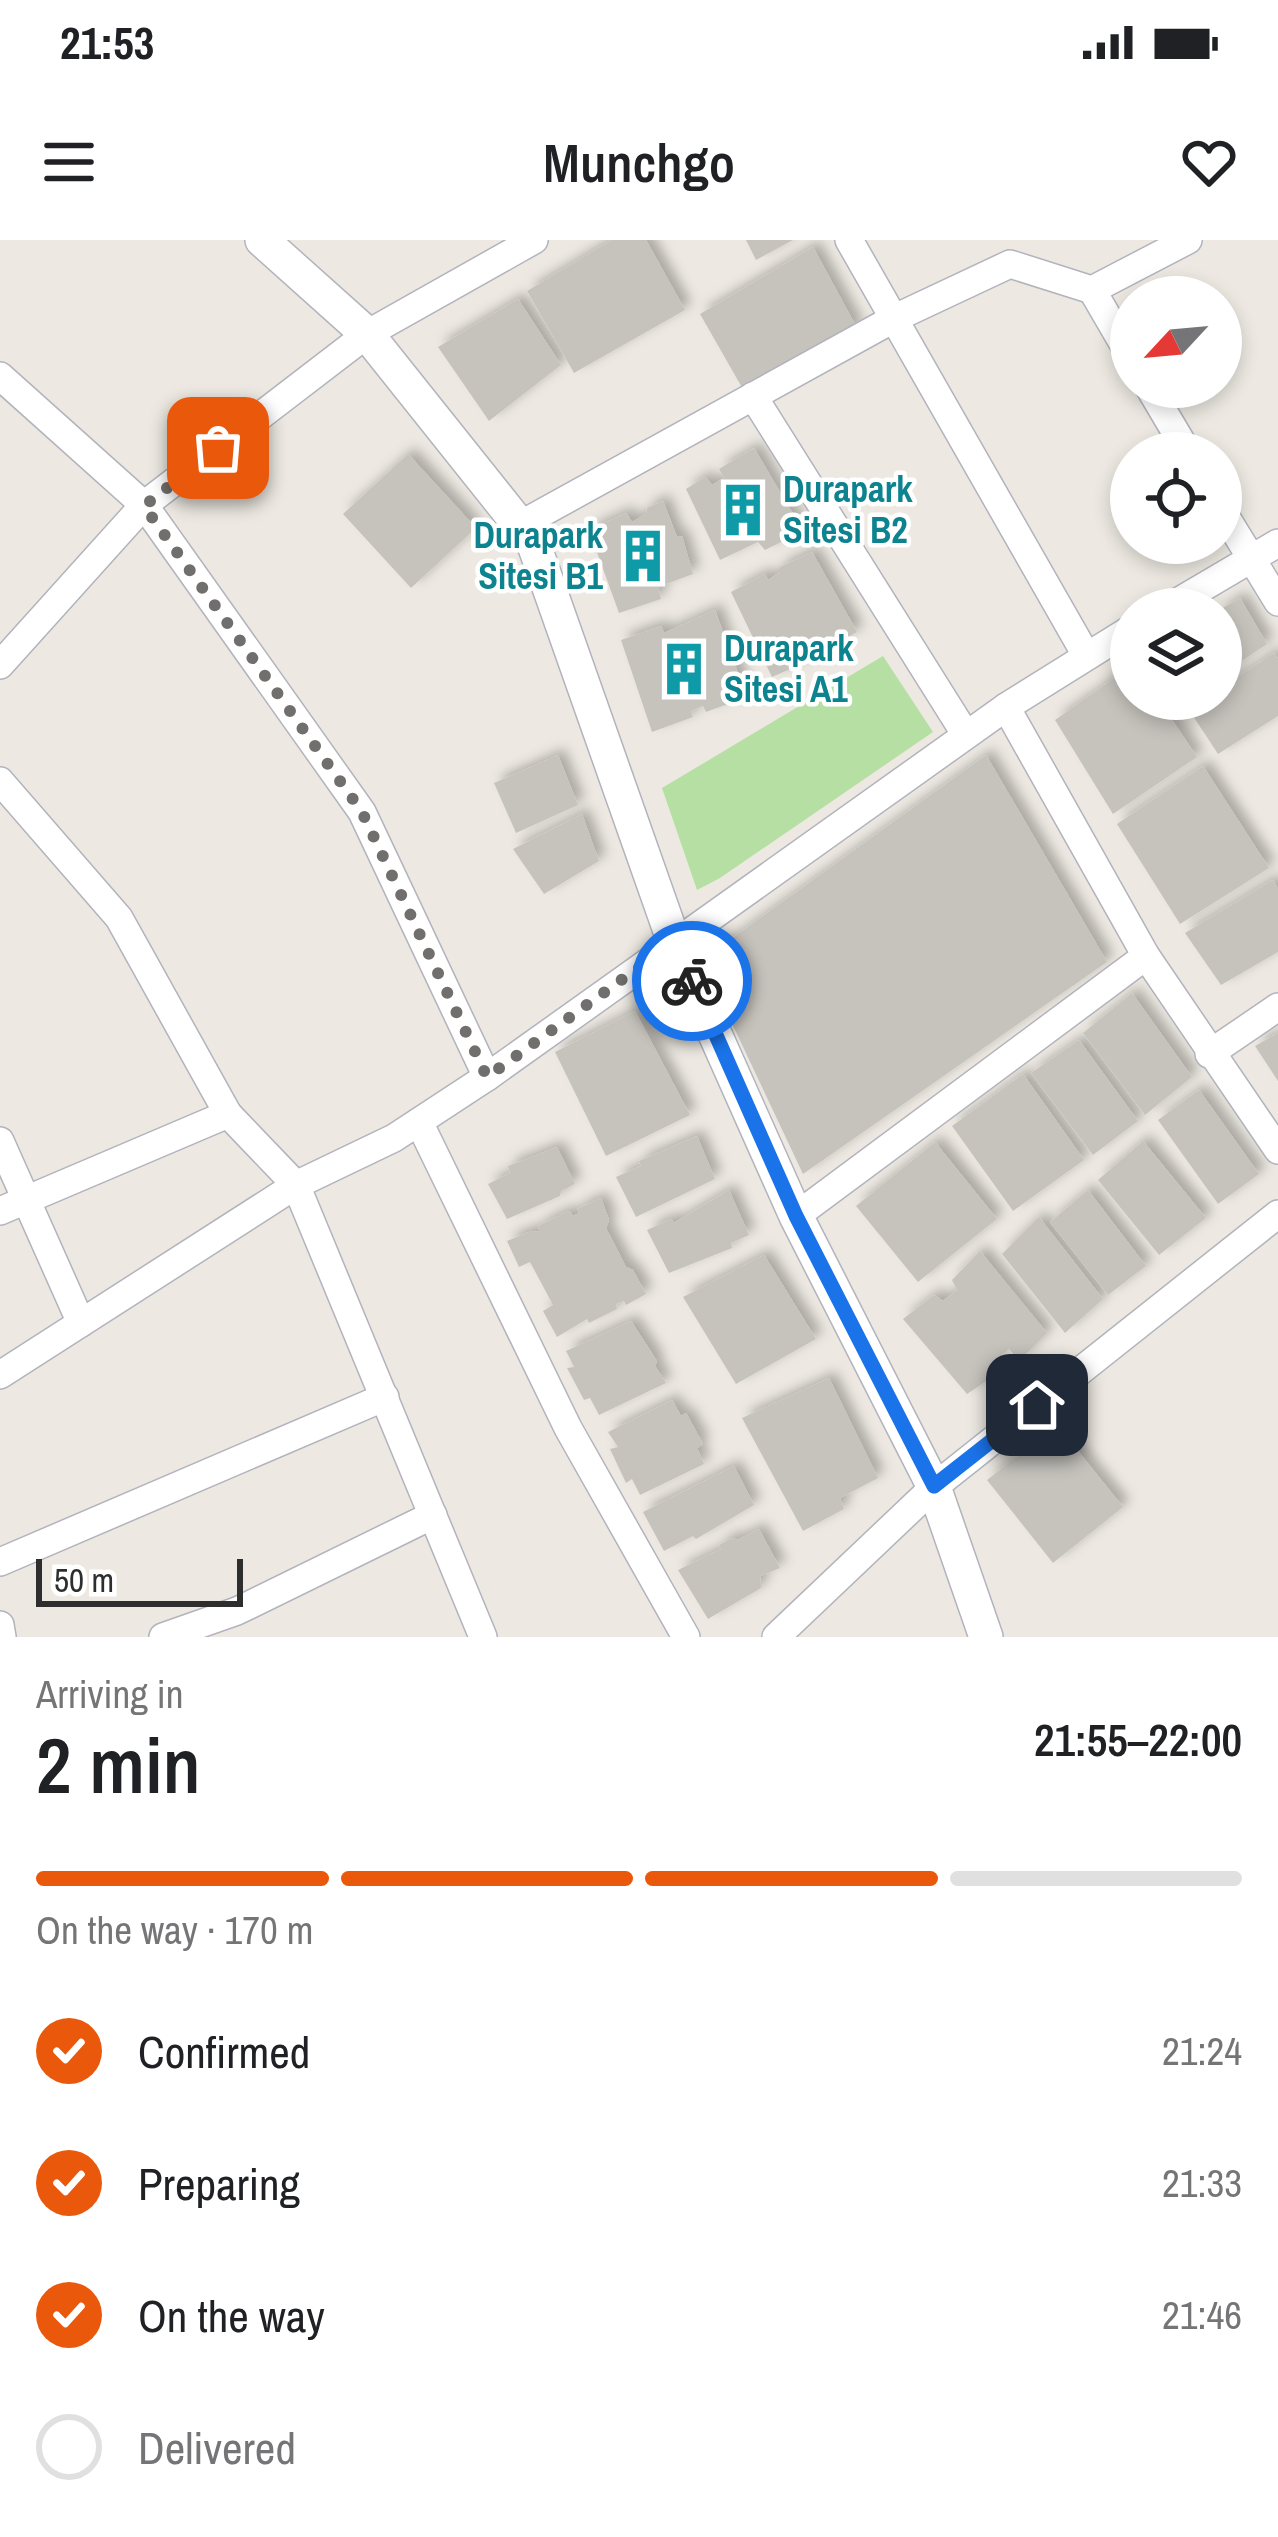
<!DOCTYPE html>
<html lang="en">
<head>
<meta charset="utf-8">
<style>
  :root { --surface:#fff; --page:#f6f6f6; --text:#202124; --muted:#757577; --line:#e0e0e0; --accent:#ea580c }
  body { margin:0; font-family:"Archivo Narrow",sans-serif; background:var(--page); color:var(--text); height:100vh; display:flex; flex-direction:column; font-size:45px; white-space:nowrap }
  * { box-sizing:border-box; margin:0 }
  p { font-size:39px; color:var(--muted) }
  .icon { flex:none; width:66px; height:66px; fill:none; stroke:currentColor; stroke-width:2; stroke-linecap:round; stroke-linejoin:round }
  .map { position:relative; height:1397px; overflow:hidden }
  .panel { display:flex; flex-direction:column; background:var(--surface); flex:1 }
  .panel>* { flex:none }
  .needle { width:78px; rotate:244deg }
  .buttons { position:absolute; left:1110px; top:36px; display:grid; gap:24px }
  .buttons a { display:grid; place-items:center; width:132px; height:132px; border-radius:50%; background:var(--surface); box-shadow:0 6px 18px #0003; font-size:60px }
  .scale { position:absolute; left:36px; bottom:30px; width:207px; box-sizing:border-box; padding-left:12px; border:6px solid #2e2e2e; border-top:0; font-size:33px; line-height:42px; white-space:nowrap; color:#2e2e2e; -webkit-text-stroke:9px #fff; paint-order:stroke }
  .pin { position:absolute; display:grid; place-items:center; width:102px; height:102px; color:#fff; margin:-51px; border-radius:24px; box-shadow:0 6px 18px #0006 }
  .courier { position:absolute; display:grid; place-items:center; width:120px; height:120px; margin:-60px; border:9px solid #1a73e8; border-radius:50%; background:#fff; color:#222; box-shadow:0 3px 15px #0007 }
  .summary em { font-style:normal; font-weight:600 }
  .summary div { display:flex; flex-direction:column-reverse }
  .summary { display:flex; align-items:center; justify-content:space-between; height:204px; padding:0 36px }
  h1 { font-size:78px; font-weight:600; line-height:90px }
  .bar { display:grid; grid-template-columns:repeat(4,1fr); gap:18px 12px; align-content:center; height:144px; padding:0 36px }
  .bar i { height:15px; border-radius:9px; background:var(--line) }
  .bar .on { background:var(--accent) }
  .bar p { grid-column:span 4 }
  ol { padding:0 36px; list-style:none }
  li { display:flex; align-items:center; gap:36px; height:132px }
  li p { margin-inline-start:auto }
  li .icon { padding:12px; border-radius:50%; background:var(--accent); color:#fff; stroke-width:4 }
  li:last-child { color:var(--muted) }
  li i { width:66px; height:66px; border:6px solid var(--line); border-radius:50% }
  .status { display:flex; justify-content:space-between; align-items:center; height:84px; padding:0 60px; background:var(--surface); direction:ltr }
  .status svg { height:33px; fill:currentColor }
  header { display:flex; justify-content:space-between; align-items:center; height:156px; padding:0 36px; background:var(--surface); font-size:54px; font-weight:600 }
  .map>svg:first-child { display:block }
  .green { fill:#b6dfa4 }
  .building { fill:#c6c3bd; filter:url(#shadow) }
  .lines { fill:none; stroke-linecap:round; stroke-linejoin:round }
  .minor-casing { stroke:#b2b3bc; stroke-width:30 }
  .tertiary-casing { stroke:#b2b3bc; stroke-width:36 }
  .minor { stroke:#fff; stroke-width:27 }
  .tertiary { stroke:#fff; stroke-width:33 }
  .done { stroke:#716f6d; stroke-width:12; stroke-dasharray:0 21.6 }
  .route { stroke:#1a73e8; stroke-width:15 }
  .labels { text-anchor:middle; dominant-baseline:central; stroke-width:9; stroke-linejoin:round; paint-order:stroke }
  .culture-label { font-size:36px; font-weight:bold; fill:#0d838f; stroke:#fff; text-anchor:start }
</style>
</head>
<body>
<div class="status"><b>21:53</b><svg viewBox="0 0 49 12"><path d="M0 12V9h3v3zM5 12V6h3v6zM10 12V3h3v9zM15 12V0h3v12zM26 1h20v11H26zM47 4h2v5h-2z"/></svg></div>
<header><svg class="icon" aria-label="menu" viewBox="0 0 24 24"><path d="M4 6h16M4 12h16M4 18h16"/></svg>Munchgo<svg class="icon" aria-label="heart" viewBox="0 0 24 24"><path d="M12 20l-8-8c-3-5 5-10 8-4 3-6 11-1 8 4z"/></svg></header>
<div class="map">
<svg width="1278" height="1397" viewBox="0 0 1278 1397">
  <defs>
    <filter id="shadow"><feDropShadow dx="7" dy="-7" stdDeviation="6" flood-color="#0004"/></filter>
  </defs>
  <rect width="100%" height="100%" fill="#ede9e2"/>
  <path class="green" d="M883,416L933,492L720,638L697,650L662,548Z"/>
  <g class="building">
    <path d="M612,0H646L685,70L574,133L527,51Z"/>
    <path d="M746,0H793L756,20Z"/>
    <path d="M813,7L858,90L744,151L700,74Z"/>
    <path d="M518,59L561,125L489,181L438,107Z"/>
    <path d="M754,208L803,291L765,310L758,302L720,320L686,249L705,237L712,245L724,238L719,229Z"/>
    <path d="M408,214L476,288L411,348L343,274Z"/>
    <path d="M663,261L677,297L682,296L693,334L658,347L661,359L619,373L589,290L626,273L632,282L646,274L647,268Z"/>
    <path d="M812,312L857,392L824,411L821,407L808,415L811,420L772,437L731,352L765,334L768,340L780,332V327Z"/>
    <path d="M1240,358L1267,404L1221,435V369Z"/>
    <path d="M715,370L747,457L706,472L703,466L691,471L693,477L652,492L621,400L661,386L664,393Z"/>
    <path d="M1274,413L1278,419V476L1218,514L1189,470L1205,459H1221V448Z"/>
    <path d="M1131,426V459H1158L1197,517L1113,574L1055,480Z"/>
    <path d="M558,515L578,565L516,593L494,543Z"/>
    <path d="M986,515L1107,722L803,934L702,720Z"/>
    <path d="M1203,526L1269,628L1180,684L1117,584Z"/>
    <path d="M582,574L599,621L544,654L513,609Z"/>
    <path d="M1273,640L1278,649V712L1221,745L1185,693Z"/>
    <path d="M1132,753L1192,837L1145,875L1083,793Z"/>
    <path d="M635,771L690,875L606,916L555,812Z"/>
    <path d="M1278,793V841L1255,806Z"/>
    <path d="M1079,800L1138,881L1093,915L1031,833Z"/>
    <path d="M1023,834L1084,920L1013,971L952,886Z"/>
    <path d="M1199,850L1259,934L1218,964L1158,880Z"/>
    <path d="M697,896L715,939L636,977L616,937L641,926L639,921Z"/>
    <path d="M1143,901L1206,978L1159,1015L1098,940Z"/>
    <path d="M935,902L997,979L918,1042L856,966Z"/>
    <path d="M557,907L575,944L561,951L560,956L507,979L488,944L510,933L508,926Z"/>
    <path d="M729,950L749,995L731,1003L732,1008L669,1033L647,990L671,979L674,983Z"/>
    <path d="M1088,950L1146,1026L1108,1055L1050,982Z"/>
    <path d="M601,958L609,980L606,988L626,1027L633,1030L646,1054L626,1065L624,1061L616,1064L617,1069L589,1083L587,1079L557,1097L543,1071L553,1065L530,1022L519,1027L507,1001L531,991L540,992L538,986L569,971L573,976L579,973L577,969Z"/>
    <path d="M1039,977L1103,1059L1065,1093L1002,1014Z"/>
    <path d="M980,1011L1047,1093L1019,1121L1009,1109L992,1123L997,1134L967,1154L903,1079L934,1055L943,1061L957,1050L952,1040Z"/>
    <path d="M764,1015L816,1099L736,1144L683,1057Z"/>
    <path d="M631,1081L657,1121L655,1126L666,1143L599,1175L590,1158L584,1160L567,1128L574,1127L566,1111Z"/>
    <path d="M829,1138L878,1238L840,1258L844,1269L803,1291L742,1178Z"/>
    <path d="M672,1160L681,1176L686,1173L703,1204L697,1208L704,1224L640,1255L632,1239L626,1243L610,1209L618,1207L608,1192Z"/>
    <path d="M1057,1185L1123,1267L1053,1323L987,1240Z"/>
    <path d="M734,1226L754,1265L696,1299L693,1296L664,1311L643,1272Z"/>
    <path d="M759,1289L780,1328L760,1336L761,1348L708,1379L678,1330L721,1309L719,1305L733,1298L737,1300Z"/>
  </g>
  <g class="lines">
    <defs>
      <g id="minor">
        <path d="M849,0L1086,415"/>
        <path d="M1092,50L1131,117"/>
        <path d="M0,136L144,265L362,572L487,837"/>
        <path d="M1149,147L1188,213"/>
        <path d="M753,156L966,495"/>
        <path d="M1221,269L1278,362"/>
        <path d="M520,285L895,78L1010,24L1092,50L1188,0"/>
        <path d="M1166,369L1278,303"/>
        <path d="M0,425L144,265L367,94L534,0"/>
        <path d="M1006,467L1146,716L1278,910"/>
        <path d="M0,541L119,678L228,874L296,945L483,1397"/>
        <path d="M1209,814L1278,767"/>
        <path d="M419,882L568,1188L686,1397"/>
        <path d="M0,901L81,1083"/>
        <path d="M0,971L228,874"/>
        <path d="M796,976L1146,716"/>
        <path d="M0,1135L296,945L394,898L487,837L1006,467L1131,389"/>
        <path d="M0,1322L385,1157"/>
        <path d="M0,1385L2,1397"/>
        <path d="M163,1397L237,1371L433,1275"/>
        <path d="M776,1397L934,1247L1278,974"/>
      </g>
      <path id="tertiary" d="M262,0L367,94L533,302L674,702L796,976L934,1247L986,1397"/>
    </defs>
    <use href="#minor" class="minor-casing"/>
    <use href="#tertiary" class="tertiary-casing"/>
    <use href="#minor" class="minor"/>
    <use href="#tertiary" class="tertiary"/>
  </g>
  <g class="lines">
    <path class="done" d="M218,208L144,266L362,572L487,837L674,702L692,741"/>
    <path class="route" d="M692,741L796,976L934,1246L1037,1165"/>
  </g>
  <defs>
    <symbol id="building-bare" viewBox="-9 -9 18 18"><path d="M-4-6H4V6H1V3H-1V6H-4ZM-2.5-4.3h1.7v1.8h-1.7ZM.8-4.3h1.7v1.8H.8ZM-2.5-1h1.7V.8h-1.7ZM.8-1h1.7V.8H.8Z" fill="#0f9aa8" stroke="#fff" stroke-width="2.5" paint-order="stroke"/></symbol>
  </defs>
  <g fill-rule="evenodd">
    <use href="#building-bare" x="705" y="232" width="76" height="76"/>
    <use href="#building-bare" x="605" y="278" width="76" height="76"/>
    <use href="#building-bare" x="646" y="391" width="76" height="76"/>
  </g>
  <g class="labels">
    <g class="culture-label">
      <text x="783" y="249">Durapark<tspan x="783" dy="41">Sitesi B2</tspan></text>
      <text x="603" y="295" text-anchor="end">Durapark<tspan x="603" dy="41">Sitesi B1</tspan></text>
      <text x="724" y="408">Durapark<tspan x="724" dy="41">Sitesi A1</tspan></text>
    </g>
  </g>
</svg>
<div class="buttons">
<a><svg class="needle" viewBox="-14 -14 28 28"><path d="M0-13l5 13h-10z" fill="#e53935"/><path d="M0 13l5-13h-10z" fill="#757577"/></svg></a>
<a><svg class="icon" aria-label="locate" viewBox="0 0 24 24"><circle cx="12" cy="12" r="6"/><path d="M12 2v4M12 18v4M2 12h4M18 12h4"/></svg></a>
<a><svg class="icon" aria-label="layers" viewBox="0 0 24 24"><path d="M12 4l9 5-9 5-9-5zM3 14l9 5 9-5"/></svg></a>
</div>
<div class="scale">50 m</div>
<div class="pin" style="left:218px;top:208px;background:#ea580c"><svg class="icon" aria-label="bag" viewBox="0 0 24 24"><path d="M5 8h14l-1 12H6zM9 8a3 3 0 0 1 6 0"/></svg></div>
<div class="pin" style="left:1037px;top:1165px;background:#1f2937"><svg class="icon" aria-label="home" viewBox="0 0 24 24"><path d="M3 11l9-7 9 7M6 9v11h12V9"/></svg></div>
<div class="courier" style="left:692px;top:741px"><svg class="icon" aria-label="bike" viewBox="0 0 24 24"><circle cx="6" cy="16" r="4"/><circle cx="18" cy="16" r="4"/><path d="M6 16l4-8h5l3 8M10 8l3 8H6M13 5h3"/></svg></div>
</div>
<section class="panel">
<div class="summary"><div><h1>2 min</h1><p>Arriving in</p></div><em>21:55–22:00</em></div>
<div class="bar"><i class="on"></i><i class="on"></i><i class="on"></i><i></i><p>On the way · 170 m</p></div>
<ol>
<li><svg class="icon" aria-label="check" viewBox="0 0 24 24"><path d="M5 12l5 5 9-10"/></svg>Confirmed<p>21:24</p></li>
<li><svg class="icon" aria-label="check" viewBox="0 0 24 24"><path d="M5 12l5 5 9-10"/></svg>Preparing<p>21:33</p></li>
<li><svg class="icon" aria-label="check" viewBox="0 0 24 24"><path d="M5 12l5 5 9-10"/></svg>On the way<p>21:46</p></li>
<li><i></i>Delivered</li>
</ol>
</section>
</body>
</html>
